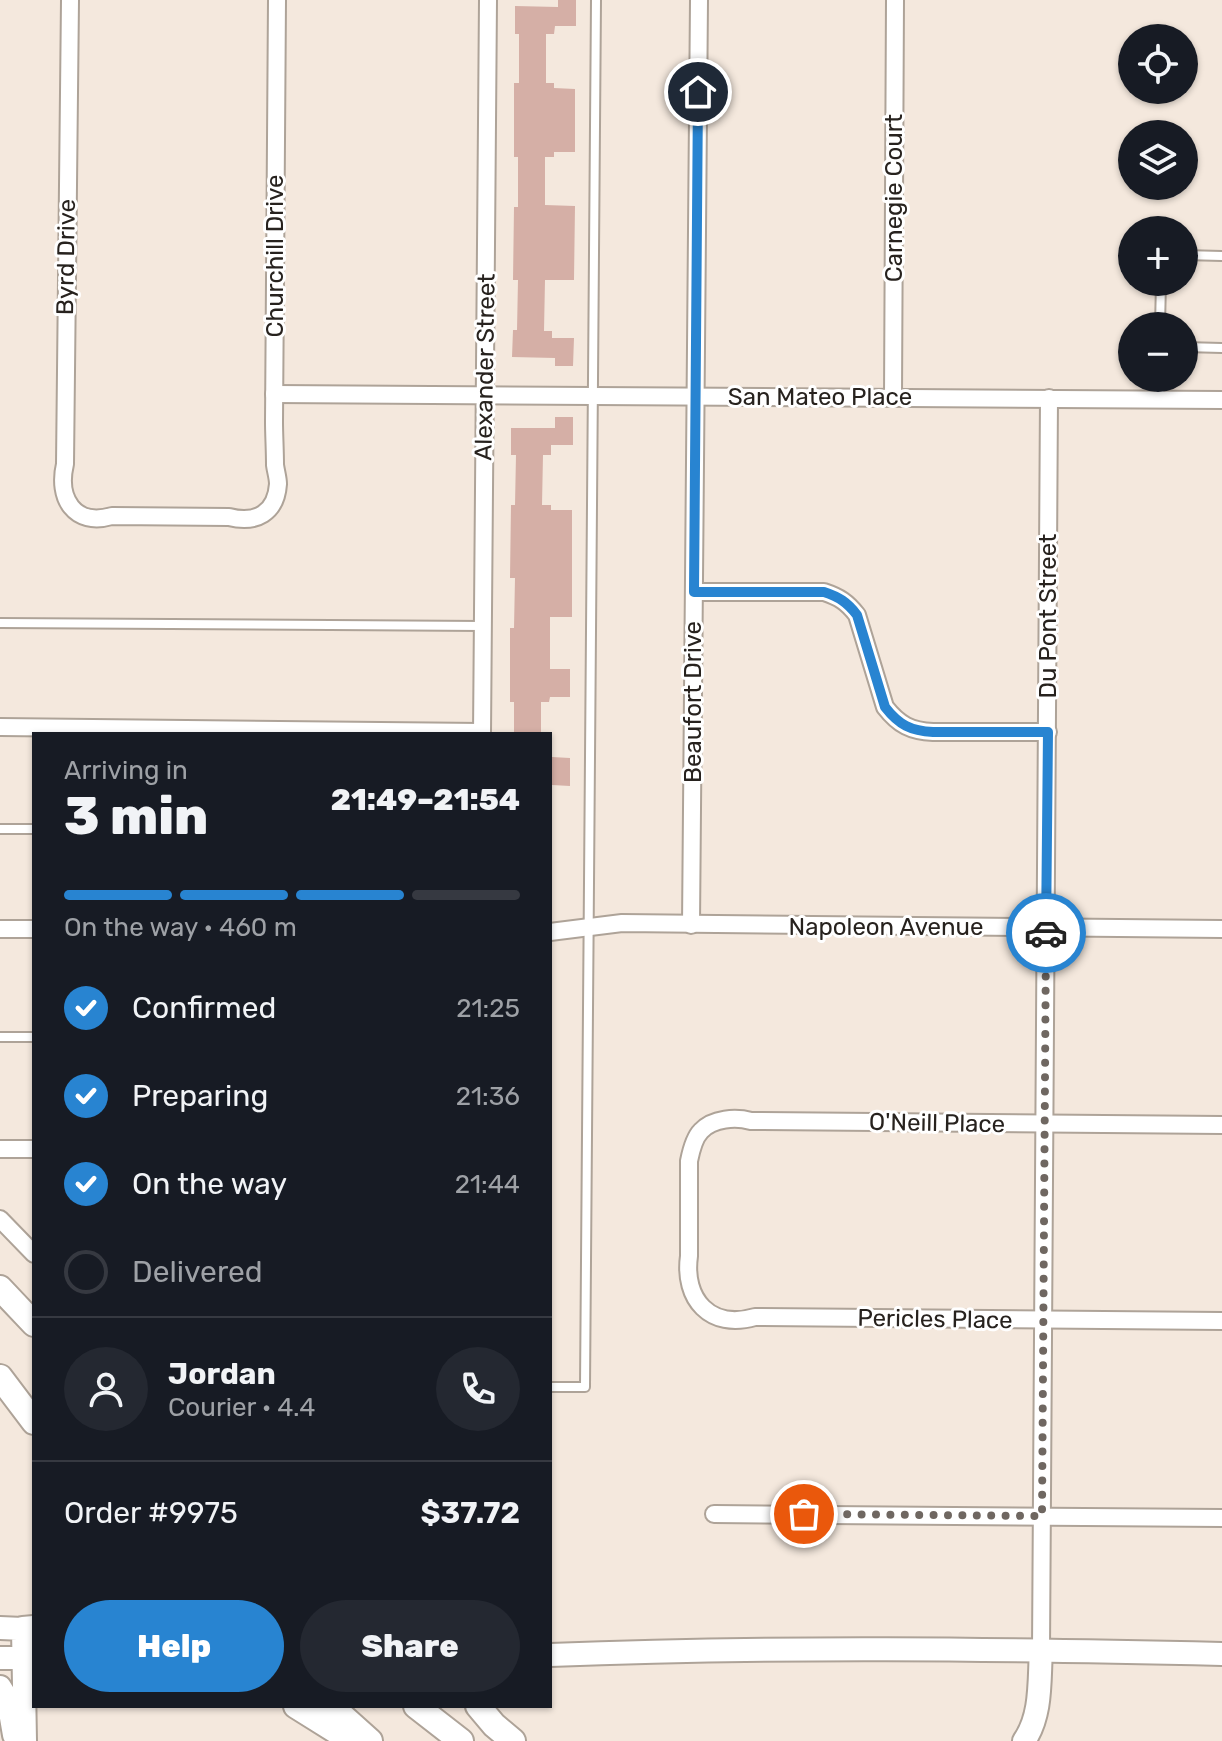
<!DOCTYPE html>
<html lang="en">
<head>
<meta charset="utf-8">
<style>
  :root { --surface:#171b24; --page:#242831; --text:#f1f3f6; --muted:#9ea1a6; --line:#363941; --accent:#2884d1 }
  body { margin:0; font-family:Rubik,sans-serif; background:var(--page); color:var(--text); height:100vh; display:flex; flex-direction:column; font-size:30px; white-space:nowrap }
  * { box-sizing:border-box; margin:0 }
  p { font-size:26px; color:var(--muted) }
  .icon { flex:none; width:44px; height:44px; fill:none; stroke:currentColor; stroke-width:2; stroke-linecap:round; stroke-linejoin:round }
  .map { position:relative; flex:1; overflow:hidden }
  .sheet { position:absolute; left:32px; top:732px; width:520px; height:976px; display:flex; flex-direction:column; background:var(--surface); border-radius:0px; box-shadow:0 2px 6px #0004 }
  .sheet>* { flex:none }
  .tools { position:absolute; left:1118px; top:24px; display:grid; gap:16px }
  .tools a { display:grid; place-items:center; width:80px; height:80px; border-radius:50%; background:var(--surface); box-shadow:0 2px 6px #0004; font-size:40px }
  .pin { position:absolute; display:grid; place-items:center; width:68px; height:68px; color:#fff; margin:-34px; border:4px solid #fff; border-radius:50%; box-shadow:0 2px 8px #0007 }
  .courier { position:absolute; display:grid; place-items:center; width:80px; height:80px; margin:-40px; border:6px solid #2884d1; border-radius:50%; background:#fff; color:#222; box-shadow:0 2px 10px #0007 }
  .head em { font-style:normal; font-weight:800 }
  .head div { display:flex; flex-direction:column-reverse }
  .head { display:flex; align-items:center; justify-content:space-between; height:136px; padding:0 32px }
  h1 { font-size:52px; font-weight:800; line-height:60px }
  .bar { display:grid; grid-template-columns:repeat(4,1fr); gap:12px 8px; align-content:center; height:96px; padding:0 32px }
  .bar i { height:10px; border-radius:6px; background:var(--line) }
  .bar .current { background:var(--accent) }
  .bar p { grid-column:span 4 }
  .line { display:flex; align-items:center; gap:20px; padding:0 32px; border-top:2px solid var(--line) }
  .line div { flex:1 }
  .round { display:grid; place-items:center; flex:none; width:84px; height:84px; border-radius:42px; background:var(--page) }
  ol { padding:0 32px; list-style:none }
  li { display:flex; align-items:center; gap:24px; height:88px }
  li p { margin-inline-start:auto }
  li .icon { padding:8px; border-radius:50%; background:var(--accent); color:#fff; stroke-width:4 }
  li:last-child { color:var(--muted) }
  li i { width:44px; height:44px; border:4px solid var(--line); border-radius:50% }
  .action { display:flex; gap:16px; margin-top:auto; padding:16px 32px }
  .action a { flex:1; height:92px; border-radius:48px; background:var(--accent); color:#fff; font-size:32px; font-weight:800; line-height:92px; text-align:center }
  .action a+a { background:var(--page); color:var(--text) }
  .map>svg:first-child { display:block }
  .building { fill:#d5afa6 }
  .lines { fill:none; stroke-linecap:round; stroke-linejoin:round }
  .service-casing { stroke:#aea398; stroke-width:12 }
  .minor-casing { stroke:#aea398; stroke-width:20 }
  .secondary-casing { stroke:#aea398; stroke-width:26 }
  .primary-casing { stroke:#aea398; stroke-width:28 }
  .service { stroke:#fff; stroke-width:8 }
  .minor { stroke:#fff; stroke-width:16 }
  .secondary { stroke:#fff; stroke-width:22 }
  .primary { stroke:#fff; stroke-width:24 }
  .done { stroke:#6f6761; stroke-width:8; stroke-dasharray:0 14.4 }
  .route { stroke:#2884d1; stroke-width:10 }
  .labels { text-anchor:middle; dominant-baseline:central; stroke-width:6; stroke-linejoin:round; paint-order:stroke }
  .street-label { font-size:24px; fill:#27221e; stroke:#fff }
</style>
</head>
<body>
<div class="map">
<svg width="1222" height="1741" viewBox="0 0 1222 1741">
  <rect width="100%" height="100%" fill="#f4e8dd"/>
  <g class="building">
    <path d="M558,0H576V26H555L554,34H546V83H554V88L575,89V152H554V157H545V205L575,206L574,280H545L544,331H552V338H574L573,366H555V358L512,357L513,330H517L518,280H513L514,207H518V157H514V83H519V34H515V6L558,7Z"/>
    <path d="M555,417H573V445H551V455H543L542,505H551V510H572V617H550V669H570V697H550L549,702H541V734H514V702H510V628H514L515,578H510L511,505H515L516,455H511V428H555Z"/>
    <path d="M552,757L570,758V786L552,785Z"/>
  </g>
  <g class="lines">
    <defs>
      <g id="service">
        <path d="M1184,255L1222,256"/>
        <path d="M1160,326L1161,282"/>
        <path d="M1184,347L1222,348"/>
        <path d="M1159,399L1160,378"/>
        <path d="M0,623L483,626"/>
        <path d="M0,829H34"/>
        <path d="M0,1037H34"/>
        <path d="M550,1387H585L596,0"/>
      </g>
      <g id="minor">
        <path d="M70,0L65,464C57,498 74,527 112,516L229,517C256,524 276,513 278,484C278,478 276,472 275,465C275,450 274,435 274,421L277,0"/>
        <path d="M274,394L1222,400"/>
        <path d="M893,397L895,0"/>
        <path d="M694,592H824C839,597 847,602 857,615L885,707C899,725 911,731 933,732H1048"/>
        <path d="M0,727L482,732"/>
        <path d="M482,734L488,0"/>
        <path d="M691,925L699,0"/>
        <path d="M0,929H34"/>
        <path d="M550,932L622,923L1222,929"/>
        <path d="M1222,1125L751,1121C736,1117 713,1118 701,1131C694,1138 691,1151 689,1161V1256C683,1299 710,1330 755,1317L1222,1321"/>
        <path d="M0,1149H34"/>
        <path d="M0,1219L34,1254"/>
        <path d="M714,1514L1222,1518"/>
        <path d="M1041,1650L1049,398"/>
      </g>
      <g id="secondary">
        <path d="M0,1628L23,1629L25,1741"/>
        <path d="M550,1655C774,1646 998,1649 1222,1654"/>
        <path d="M0,1658H24"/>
        <path d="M0,1687L8,1700L14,1735"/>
        <path d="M1024,1741C1042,1715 1039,1681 1041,1650"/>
      </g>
      <g id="primary">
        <path d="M0,1288L34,1324"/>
        <path d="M0,1377L34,1422"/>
        <path d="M23,1629L34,1628"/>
        <path d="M24,1658L34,1657"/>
        <path d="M296,1706L352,1741"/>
        <path d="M331,1706L370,1741"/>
        <path d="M416,1706L461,1741"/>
        <path d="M478,1706L494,1725L513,1741"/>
      </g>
    </defs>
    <use href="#service" class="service-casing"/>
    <use href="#minor" class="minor-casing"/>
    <use href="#secondary" class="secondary-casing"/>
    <use href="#primary" class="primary-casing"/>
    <use href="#service" class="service"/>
    <use href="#minor" class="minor"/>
    <use href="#secondary" class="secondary"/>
    <use href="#primary" class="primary"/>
  </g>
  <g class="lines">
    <path class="done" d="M804,1514L1042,1516L1046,933"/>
    <path class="route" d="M698,92L694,592H824C839,597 847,602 857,615L885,707C899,725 911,731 933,732H1048L1046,933"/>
  </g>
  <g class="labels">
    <g class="street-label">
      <text transform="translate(894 198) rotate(-90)">Carnegie Court</text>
      <text transform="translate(275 256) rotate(-90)">Churchill Drive</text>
      <text transform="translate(66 257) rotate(-89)">Byrd Drive</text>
      <text transform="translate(485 367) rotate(-89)">Alexander Street</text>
      <text x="820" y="397">San Mateo Place</text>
      <text transform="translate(1048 616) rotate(-90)">Du Pont Street</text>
      <text transform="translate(693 702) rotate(-90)">Beaufort Drive</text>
      <text x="886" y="927">Napoleon Avenue</text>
      <text transform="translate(937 1123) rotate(1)">O'Neill Place</text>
      <text transform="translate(935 1319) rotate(1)">Pericles Place</text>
    </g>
  </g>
</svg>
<div class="tools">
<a><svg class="icon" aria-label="locate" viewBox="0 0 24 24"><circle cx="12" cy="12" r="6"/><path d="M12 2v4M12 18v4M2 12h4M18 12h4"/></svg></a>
<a><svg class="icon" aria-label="layers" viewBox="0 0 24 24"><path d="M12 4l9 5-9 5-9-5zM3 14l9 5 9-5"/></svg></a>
<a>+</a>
<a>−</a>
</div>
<div class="pin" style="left:804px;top:1514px;background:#ea580c"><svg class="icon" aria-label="bag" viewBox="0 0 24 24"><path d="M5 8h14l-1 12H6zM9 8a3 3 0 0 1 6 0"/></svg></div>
<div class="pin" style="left:698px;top:92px;background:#1f2937"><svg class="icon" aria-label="home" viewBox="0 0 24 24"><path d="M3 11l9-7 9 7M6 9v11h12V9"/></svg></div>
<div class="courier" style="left:1046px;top:933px"><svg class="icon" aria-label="car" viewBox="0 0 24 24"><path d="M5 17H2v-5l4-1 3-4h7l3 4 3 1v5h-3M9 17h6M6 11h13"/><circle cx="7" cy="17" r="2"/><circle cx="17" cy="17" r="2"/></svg></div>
<section class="sheet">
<div class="head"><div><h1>3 min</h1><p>Arriving in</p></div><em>21:49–21:54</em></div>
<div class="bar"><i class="current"></i><i class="current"></i><i class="current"></i><i></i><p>On the way · 460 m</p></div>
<ol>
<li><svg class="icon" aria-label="check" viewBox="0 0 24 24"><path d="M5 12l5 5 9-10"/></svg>Confirmed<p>21:25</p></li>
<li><svg class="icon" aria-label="check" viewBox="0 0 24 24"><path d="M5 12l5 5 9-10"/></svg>Preparing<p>21:36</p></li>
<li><svg class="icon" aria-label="check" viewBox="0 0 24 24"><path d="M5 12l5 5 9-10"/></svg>On the way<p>21:44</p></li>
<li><i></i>Delivered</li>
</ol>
<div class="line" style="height:144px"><a class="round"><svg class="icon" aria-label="person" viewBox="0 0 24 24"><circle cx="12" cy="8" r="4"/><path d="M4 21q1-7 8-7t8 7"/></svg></a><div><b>Jordan</b><p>Courier · 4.4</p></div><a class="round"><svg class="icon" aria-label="phone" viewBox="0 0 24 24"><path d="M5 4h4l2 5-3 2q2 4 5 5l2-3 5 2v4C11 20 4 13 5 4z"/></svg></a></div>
<div class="line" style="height:104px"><div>Order #9975</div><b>$37.72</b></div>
<div class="action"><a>Help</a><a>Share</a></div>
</section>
</div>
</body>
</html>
